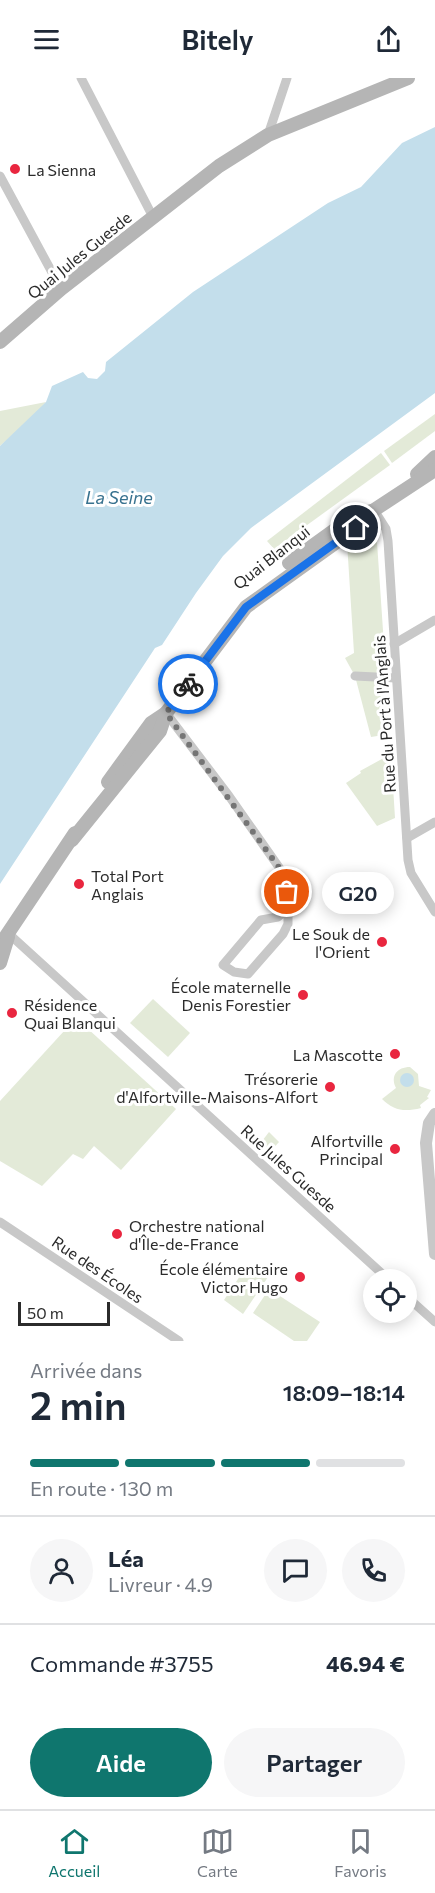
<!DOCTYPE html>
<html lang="fr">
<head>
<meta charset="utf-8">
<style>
  :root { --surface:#fff; --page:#f6f6f7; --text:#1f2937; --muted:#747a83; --line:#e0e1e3; --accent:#0f766e }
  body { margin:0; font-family:Commissioner,sans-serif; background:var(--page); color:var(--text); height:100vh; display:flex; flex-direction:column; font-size:22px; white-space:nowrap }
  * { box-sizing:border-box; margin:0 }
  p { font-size:20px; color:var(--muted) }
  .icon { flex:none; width:33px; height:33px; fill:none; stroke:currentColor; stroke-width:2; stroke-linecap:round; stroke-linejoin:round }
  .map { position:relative; height:1263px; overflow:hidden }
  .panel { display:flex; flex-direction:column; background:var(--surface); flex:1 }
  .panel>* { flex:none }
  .controls { position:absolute; left:363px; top:1191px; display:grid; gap:12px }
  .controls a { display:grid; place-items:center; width:54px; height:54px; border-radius:50%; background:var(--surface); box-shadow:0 3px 15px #0003; font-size:30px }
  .scale { position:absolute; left:18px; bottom:15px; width:92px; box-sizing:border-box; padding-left:6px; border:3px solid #2b2b2b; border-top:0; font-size:16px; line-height:21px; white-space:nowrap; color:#2b2b2b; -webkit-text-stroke:4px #fff; paint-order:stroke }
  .pin { position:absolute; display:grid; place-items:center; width:51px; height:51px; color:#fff; margin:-26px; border:3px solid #fff; border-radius:50%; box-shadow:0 2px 6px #0007 }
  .courier { position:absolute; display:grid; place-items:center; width:60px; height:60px; margin:-30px; border:4px solid #1a73e8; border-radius:50%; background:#fff; color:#222; box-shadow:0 2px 8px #0007 }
  .bubble { position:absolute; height:42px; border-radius:21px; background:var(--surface); box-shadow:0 3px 15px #0003; font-size:20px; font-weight:600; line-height:42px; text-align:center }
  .overview em { font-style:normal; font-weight:600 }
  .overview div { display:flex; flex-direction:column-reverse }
  .overview { display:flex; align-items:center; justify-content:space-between; height:102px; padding:0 30px }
  h1 { font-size:39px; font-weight:600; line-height:45px }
  .bar { display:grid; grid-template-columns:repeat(4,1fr); gap:9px 6px; align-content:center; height:72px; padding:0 30px }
  .bar i { height:8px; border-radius:4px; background:var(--line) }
  .bar .selected { background:var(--accent) }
  .bar p { grid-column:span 4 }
  .line { display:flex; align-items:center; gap:15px; padding:0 30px; border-top:2px solid var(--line) }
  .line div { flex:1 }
  .round { display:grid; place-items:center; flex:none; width:63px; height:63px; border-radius:32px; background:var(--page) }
  .primary-button { display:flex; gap:12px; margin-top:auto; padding:12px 30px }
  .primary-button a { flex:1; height:69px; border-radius:36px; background:var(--accent); color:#fff; font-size:24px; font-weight:600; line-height:69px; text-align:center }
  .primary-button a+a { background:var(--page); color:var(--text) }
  header { display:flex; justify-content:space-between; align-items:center; height:78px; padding:0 30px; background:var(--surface); font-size:27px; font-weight:600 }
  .tabs { display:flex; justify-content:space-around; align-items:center; height:84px; border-top:2px solid var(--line); background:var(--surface); font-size:16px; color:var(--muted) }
  .tabs a { display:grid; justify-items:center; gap:3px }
  .tabs .selected { color:var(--accent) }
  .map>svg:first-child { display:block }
  .green { fill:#e3ead8 }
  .water { fill:#c3deeb }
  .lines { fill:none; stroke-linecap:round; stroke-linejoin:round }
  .minor { stroke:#c8c8c8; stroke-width:9 }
  .tertiary { stroke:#c8c8c8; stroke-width:12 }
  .secondary { stroke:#b5b5b5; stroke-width:14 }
  .done { stroke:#757575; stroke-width:6; stroke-dasharray:0 10.8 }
  .route { stroke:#1a73e8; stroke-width:8 }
  .poi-dot { fill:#e9263f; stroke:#fff; stroke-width:2 }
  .labels { text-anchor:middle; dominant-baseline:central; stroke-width:6; stroke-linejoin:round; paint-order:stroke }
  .poi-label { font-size:16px; fill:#2b2b2b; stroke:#fff; text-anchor:end }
  .street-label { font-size:16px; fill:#2b2b2b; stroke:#fff }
  .water-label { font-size:18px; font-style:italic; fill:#38728f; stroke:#fff }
</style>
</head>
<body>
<header><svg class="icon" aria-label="menu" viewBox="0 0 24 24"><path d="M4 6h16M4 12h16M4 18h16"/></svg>Bitely<svg class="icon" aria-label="share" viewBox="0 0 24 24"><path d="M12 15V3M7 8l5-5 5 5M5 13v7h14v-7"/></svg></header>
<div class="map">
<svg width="435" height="1263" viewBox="0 0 435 1263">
  <rect width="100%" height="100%" fill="#fff"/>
  <g class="green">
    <path d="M46,324L34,338L0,368V333Z"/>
    <path d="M435,336V353L392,385L384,373Z"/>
    <path d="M381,375L390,387L274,471L267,463Z"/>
    <path d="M371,457H374L377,464L390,656L371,659L355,598L345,580L354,575L347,464L356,459L367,460Z"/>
    <path d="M391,676L395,740L377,748L346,705L361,695L360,693Z"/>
    <path d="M153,921L190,955L168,979L130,945Z"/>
    <path d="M76,940L176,1031L121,1092L94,1068L83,1081L73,1076L42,1108L0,1083V1023Z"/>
    <path d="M410,989L418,996L419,1008L431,1012L427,1019L429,1020L420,1027L421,1030C405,1034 394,1033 382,1021L396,1010C390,998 397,989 410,989Z"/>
    <path d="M269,1054L279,1064L270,1074L259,1067Z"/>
    <path d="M248,1186L268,1199L243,1236L224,1222Z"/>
    <path d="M269,1211L320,1244L307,1263H294L253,1235Z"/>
  </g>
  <g class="water">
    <path d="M435,49V315L251,450L223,478L196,515L162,567L155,570L0,806V368L46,324L52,308L83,294L88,300L97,301L105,293L106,284L193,214L328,125L361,109L402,65Z"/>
    <circle cx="407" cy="1002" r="7"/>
  </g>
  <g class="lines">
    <g class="minor">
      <path d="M81,0L153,139"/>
      <path d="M268,57L287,0"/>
      <path d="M0,98L61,211"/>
      <path d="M374,432L386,451L388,463L408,782L411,795L435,834"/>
      <path d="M394,566L435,542"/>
      <path d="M355,598L396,600"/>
      <path d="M166,635L229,718L283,795L288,830V846L283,856L248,896L234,894L223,887L261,842L278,839L288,830"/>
      <path d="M407,760L435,744"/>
      <path d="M9,856L389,1202"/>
      <path d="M0,1144L179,1263"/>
      <path d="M406,1218L435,1244"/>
    </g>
    <path class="tertiary" d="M435,1036L429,1045L426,1065L435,1176"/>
    <g class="secondary">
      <path d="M0,264L61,211L219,88L268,57L408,0"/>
      <path d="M417,396L435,379"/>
      <path d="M289,485L350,441L371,433"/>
      <path d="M108,704L151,645L166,635"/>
      <path d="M72,762L160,653L166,635L246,529L356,450L374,432L435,392"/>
      <path d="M0,867L75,755"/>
      <path d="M0,885L8,859"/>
    </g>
  </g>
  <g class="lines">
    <path class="done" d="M188,606L166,635L283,795L287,814"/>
    <path class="route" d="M188,606L246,529L356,450"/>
  </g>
  <g class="poi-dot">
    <circle cx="15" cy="91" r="6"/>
    <circle cx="79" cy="806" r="6"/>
    <circle cx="382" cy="864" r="6"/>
    <circle cx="303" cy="917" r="6"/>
    <circle cx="12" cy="935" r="6"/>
    <circle cx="395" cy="976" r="6"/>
    <circle cx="330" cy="1009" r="6"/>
    <circle cx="395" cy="1071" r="6"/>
    <circle cx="117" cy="1156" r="6"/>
    <circle cx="300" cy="1199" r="6"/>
  </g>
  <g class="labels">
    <g class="poi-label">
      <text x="27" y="91" text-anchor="start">La Sienna</text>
      <text x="91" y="797" text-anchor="start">Total Port<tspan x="91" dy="18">Anglais</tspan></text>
      <text x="370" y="855">Le Souk de<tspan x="370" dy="18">l'Orient</tspan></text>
      <text x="291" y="908">École maternelle<tspan x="291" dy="18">Denis Forestier</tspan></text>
      <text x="24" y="926" text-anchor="start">Résidence<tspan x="24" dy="18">Quai Blanqui</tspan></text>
      <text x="383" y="976">La Mascotte</text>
      <text x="318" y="1000">Trésorerie<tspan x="318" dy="18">d'Alfortville-Maisons-Alfort</tspan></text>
      <text x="383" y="1062">Alfortville<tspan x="383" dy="18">Principal</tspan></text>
      <text x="129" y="1147" text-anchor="start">Orchestre national<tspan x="129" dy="18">d'Île-de-France</tspan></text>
      <text x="288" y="1190">École élémentaire<tspan x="288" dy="18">Victor Hugo</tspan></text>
    </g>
    <g class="street-label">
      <text transform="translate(79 177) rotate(-39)">Quai Jules Guesde</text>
      <text transform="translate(271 479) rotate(-38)">Quai Blanqui</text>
      <text transform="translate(384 636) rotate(-94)">Rue du Port à l'Anglais</text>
      <text transform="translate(289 1090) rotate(42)">Rue Jules Guesde</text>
      <text transform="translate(98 1191) rotate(34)">Rue des Écoles</text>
    </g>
    <g class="water-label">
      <text x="119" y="419">La Seine</text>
    </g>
  </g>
</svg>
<div class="controls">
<a><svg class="icon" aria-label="locate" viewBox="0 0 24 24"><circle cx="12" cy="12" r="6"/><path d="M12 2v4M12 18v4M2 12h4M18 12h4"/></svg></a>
</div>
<div class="scale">50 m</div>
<div class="pin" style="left:287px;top:814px;background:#ea580c"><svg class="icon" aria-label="bag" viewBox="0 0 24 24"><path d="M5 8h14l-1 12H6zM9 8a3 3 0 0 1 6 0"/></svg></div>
<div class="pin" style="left:356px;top:450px;background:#1f2937"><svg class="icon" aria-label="home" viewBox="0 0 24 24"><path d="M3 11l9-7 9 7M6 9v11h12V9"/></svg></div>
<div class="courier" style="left:188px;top:606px"><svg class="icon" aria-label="bike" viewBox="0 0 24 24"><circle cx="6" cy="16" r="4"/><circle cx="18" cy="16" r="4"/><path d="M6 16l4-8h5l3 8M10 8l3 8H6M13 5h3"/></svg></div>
<div class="bubble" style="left:322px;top:794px;width:72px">G20</div>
</div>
<section class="panel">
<div class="overview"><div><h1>2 min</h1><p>Arrivée dans</p></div><em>18:09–18:14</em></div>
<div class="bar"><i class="selected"></i><i class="selected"></i><i class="selected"></i><i></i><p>En route · 130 m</p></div>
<div class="line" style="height:108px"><a class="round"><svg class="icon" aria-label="person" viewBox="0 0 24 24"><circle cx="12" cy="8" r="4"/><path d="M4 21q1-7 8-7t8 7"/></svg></a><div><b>Léa</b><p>Livreur · 4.9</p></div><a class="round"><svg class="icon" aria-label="chat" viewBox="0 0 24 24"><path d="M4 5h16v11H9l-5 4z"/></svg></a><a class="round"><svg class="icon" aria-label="phone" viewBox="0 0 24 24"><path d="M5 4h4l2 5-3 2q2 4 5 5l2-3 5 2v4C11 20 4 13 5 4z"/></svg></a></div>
<div class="line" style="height:78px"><div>Commande #3755</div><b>46.94 €</b></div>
<div class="primary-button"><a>Aide</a><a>Partager</a></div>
</section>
<nav class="tabs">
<a class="selected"><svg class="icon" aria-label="home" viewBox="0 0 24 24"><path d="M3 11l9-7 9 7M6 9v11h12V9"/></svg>Accueil</a>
<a><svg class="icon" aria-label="map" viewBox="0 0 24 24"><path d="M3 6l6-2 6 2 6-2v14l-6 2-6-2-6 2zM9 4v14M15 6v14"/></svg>Carte</a>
<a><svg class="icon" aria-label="saved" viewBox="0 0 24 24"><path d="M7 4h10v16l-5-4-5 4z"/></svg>Favoris</a>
</nav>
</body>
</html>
